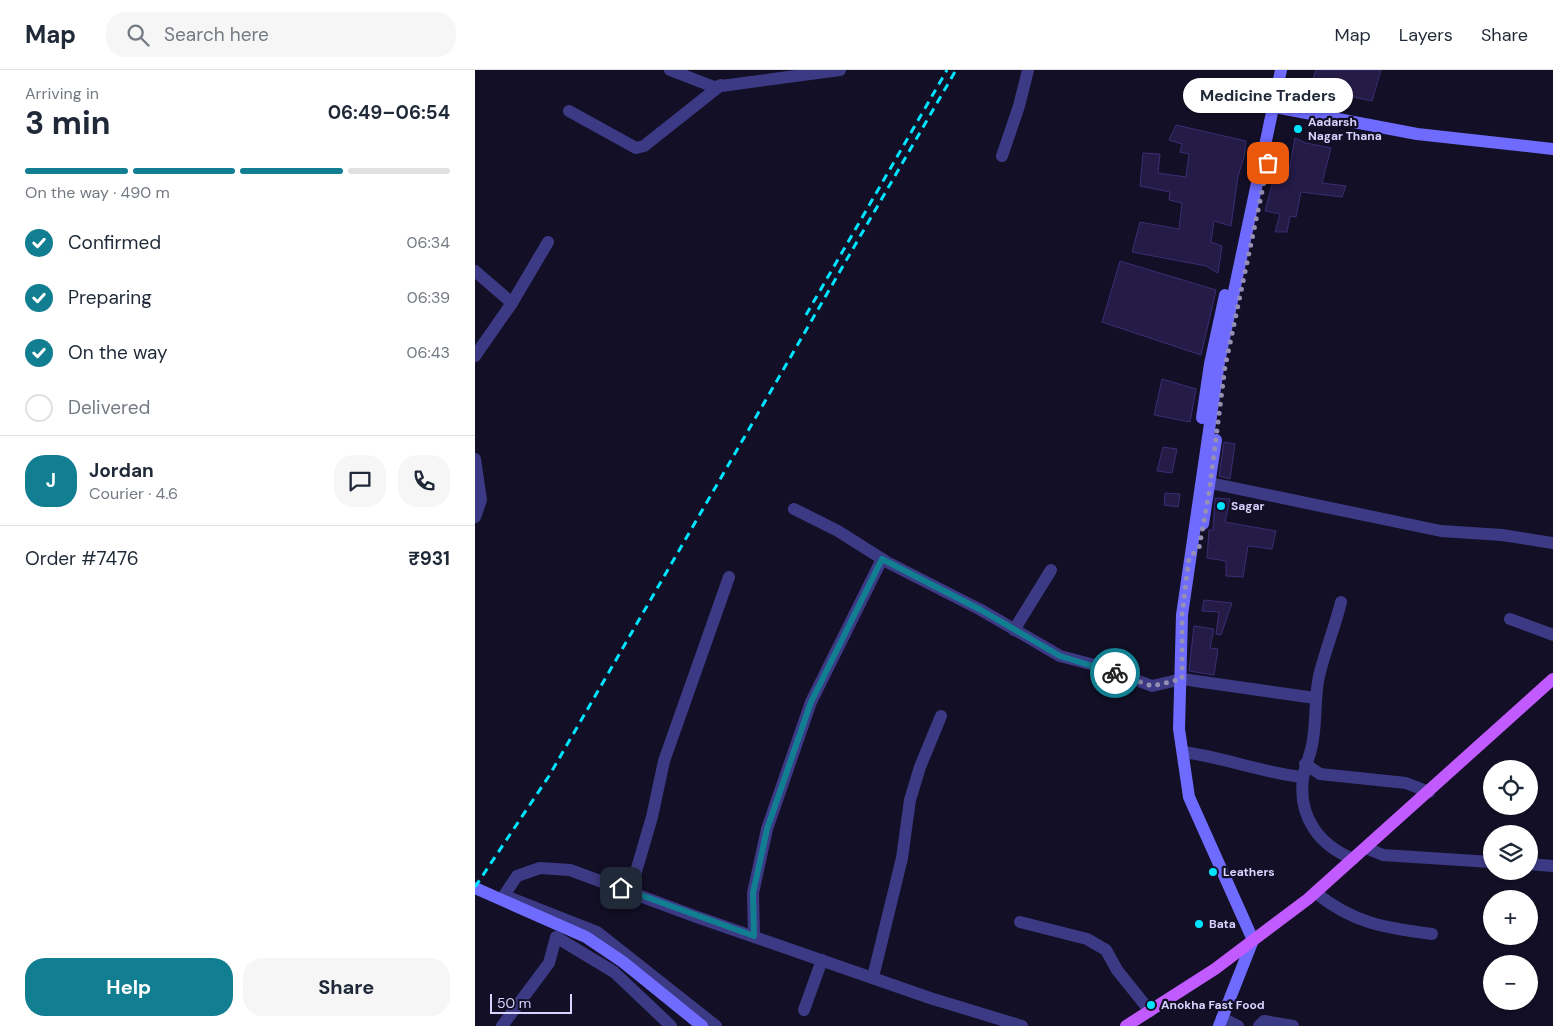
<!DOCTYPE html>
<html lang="en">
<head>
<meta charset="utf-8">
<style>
  :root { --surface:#fff; --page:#f6f6f7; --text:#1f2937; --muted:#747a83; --line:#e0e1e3; --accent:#117e91 }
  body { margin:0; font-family:"DM Sans",sans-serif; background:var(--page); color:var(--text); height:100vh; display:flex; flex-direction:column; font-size:19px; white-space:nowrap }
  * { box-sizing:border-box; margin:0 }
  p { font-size:16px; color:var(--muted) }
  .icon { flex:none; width:28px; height:28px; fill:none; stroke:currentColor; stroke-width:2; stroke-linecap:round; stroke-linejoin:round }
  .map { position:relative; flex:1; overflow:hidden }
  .panel { display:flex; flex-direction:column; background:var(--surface); width:475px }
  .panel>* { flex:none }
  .fabs { position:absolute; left:1008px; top:690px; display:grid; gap:10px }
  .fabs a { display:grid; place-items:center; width:55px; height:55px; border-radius:50%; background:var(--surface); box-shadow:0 1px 4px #0004; font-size:25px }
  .scale { position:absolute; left:15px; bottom:12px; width:82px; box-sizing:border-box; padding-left:5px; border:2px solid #d9d4ff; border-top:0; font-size:14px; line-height:18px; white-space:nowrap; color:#d9d4ff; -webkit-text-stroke:4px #130f26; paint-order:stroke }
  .pin { position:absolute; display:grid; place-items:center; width:42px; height:42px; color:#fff; margin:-21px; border-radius:10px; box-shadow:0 2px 8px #0006 }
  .courier { position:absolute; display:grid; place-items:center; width:50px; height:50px; margin:-25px; border:4px solid #117e91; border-radius:50%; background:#fff; color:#222; box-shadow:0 1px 6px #0007 }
  .bubble { position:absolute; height:35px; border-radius:18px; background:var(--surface); box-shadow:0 1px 4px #0004; font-size:16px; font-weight:700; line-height:35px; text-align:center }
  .summary em { font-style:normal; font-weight:700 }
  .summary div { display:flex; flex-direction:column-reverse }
  .summary { display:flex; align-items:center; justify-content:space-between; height:85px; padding:0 25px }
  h1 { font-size:32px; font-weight:700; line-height:38px }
  .bar { display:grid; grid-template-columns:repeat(4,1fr); gap:8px 5px; align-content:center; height:60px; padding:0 25px }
  .bar i { height:6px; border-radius:4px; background:var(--line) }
  .bar .on { background:var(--accent) }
  .bar p { grid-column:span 4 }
  .line { display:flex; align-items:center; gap:12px; padding:0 25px; border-top:1px solid var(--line) }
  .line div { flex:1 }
  .round { display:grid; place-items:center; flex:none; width:52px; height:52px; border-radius:20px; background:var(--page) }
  ol { padding:0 25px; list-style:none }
  li { display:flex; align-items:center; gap:15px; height:55px }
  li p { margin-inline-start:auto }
  li .icon { padding:5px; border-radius:50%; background:var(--accent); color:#fff; stroke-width:4 }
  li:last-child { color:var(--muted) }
  li i { width:28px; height:28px; border:2px solid var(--line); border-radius:50% }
  .action { display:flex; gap:10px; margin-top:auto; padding:10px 25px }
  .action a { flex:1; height:58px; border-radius:20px; background:var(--accent); color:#fff; font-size:20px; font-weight:700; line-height:58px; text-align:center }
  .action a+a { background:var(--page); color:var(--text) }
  header { display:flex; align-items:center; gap:30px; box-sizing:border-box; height:70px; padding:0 25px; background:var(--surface); border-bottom:1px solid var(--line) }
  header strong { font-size:24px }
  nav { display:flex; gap:28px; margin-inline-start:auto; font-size:18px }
  .search { width:350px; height:45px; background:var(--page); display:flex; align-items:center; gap:12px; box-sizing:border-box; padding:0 18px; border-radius:20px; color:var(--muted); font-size:19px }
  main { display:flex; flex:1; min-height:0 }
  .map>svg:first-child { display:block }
  .building { fill:#241b47; stroke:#3b2d73 }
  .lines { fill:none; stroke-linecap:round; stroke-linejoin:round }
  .street { stroke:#3d3a85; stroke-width:12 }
  .secondary { stroke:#6f6bff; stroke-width:12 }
  .primary { stroke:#c25bff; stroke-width:12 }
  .rail { stroke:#00e5ff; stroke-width:3; stroke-dasharray:8 6; stroke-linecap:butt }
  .done { stroke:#948fb3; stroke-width:5; stroke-dasharray:0 9 }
  .route { stroke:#117e91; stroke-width:6 }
  .poi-dot { fill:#00e5ff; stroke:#130f26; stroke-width:2 }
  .labels { text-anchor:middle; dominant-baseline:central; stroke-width:4.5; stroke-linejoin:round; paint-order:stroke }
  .poi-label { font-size:12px; font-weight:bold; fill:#d9d4ff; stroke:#130f26; text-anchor:start }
</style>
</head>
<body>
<header>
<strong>Map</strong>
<div class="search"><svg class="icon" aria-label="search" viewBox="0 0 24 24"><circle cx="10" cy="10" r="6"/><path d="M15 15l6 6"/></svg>Search here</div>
<nav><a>Map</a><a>Layers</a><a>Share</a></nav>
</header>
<main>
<section class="panel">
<div class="summary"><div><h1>3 min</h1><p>Arriving in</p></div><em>06:49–06:54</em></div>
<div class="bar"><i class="on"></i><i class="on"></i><i class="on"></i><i></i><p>On the way · 490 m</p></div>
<ol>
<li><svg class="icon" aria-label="check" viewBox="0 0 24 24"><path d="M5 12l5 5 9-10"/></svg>Confirmed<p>06:34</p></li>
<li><svg class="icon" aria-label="check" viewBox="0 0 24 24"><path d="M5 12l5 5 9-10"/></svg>Preparing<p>06:39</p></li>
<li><svg class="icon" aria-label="check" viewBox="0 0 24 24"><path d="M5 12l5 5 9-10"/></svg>On the way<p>06:43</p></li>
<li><i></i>Delivered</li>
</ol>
<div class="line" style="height:90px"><b class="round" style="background:var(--accent);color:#fff">J</b><div><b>Jordan</b><p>Courier · 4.6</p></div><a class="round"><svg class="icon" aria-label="chat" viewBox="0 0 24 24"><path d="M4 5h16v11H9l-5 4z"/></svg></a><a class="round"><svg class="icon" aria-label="phone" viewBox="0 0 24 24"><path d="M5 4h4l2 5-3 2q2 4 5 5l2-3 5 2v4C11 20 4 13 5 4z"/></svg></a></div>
<div class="line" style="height:65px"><div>Order #7476</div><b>₹931</b></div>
<div class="action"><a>Help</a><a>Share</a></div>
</section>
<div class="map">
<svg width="1078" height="956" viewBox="0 0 1078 956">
  <rect width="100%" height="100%" fill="#130f26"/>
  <g class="building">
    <path d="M841,0H906L897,31L835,18Z"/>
    <path d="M701,55L771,71L769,87L763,106L756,156L739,151L736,172L747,176L743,203L731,196L657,182L665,152L704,159L707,133L694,130L695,122L665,116L668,83L685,84L683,103L711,107L714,84L705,82L707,74L694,70Z"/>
    <path d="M820,68L831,73L856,78L847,113L871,116L867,127L826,122L821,147L815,146L812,162H800L805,144L790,141L800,104L813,106Z"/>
    <path d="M645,191L741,220L726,285L627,252Z"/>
    <path d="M687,309L721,319L715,352L679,345Z"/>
    <path d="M749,372L760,374L755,409L744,406Z"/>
    <path d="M688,377L702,379L697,403L682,401Z"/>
    <path d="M690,423L705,424L703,437L689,435Z"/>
    <path d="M740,428L755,429L750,452L801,461L797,479L773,476L768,507L751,506V491L732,488L734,460H738Z"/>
    <path d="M729,530L757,533L746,565L741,564L744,542L727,541Z"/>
    <path d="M719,556L739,559L735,578L743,579L739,605L714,601Z"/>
  </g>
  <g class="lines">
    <g class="street">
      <path d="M195,0L239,17L365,0"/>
      <path d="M94,41L161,78L169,76L246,15"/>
      <path d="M527,86L544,36L553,0"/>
      <path d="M0,201L37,233"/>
      <path d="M0,286L37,233L73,172"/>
      <path d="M0,389L6,430L0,447"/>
      <path d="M735,413L966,461L1027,465L1078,473"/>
      <path d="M319,439L363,461L412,492L506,540L585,586L627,597L677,616L707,609L840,628"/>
      <path d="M866,532C860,557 850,581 844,606C839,629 842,652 837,675C835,686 830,696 828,708C823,747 844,775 878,789"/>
      <path d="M1035,549L1078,565"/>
      <path d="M539,560L576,500"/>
      <path d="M708,682C749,687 787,703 828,707"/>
      <path d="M830,694L845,704L931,713L954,722"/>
      <path d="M891,778L908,785L1016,792"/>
      <path d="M1054,794L1078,796"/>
      <path d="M155,822L177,747L189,691L254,507"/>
      <path d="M841,823C878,853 910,858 957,864"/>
      <path d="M545,852L612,869L631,880L642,900L675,941"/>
      <path d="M279,866L278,823L292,759L336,632L407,489"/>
      <path d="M398,907L427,788L435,730L445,697L466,646"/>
      <path d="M329,940L347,890"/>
      <path d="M747,948L763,956"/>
      <path d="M27,956L74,893L81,867L139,902L196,956"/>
      <path d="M241,956L122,862L33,827L30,824L42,806L65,798L95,800L222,847L455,928L547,956"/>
      <path d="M784,956L789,951L818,956"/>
    </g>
    <g class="secondary">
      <path d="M805,38L942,64L1078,79"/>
      <path d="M727,348L735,294L750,225"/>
      <path d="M728,454L741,370"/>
      <path d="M0,818L111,867L148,892L227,956"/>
      <path d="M744,956L778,870L714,727L704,659L707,545L744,292L806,0"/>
    </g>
    <path class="primary" d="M651,956L740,899L833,829L1078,609"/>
    <g class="rail">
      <path d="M331,245L472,0"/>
      <path d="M0,817L74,706L481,0"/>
    </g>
  </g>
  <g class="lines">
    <path class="done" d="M640,603L677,616L707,609V545L714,488L724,478L734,423L750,297L793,93"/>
    <path class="route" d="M146,818L279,866L278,823L292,759L336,632L407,489L506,540L585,586L640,603"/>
  </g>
  <g class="poi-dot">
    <circle cx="823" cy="59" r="5"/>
    <circle cx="746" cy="436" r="5"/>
    <circle cx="738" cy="802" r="5"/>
    <circle cx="724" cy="854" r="5"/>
    <circle cx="676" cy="935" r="5"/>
  </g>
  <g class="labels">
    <g class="poi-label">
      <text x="833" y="52">Aadarsh<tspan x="833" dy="14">Nagar Thana</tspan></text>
      <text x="756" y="436">Sagar</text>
      <text x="748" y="802">Leathers</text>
      <text x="734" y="854">Bata</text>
      <text x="686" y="935">Anokha Fast Food</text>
    </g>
  </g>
</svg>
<div class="fabs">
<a><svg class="icon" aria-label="locate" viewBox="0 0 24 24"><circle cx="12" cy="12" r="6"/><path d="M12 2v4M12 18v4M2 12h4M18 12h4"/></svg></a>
<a><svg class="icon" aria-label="layers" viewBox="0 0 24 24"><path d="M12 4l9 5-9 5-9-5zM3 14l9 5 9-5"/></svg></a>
<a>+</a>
<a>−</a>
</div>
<div class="scale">50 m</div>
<div class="pin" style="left:793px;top:93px;background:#ea580c"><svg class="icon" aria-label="bag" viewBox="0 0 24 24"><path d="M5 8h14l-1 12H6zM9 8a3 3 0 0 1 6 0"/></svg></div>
<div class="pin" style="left:146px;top:818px;background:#1f2937"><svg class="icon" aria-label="home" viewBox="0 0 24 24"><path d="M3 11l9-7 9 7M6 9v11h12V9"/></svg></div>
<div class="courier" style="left:640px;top:603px"><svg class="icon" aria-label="bike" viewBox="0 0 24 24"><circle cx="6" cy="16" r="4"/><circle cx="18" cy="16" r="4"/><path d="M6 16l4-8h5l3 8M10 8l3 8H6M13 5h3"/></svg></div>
<div class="bubble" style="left:708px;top:8px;width:170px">Medicine Traders</div>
</div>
</main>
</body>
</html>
